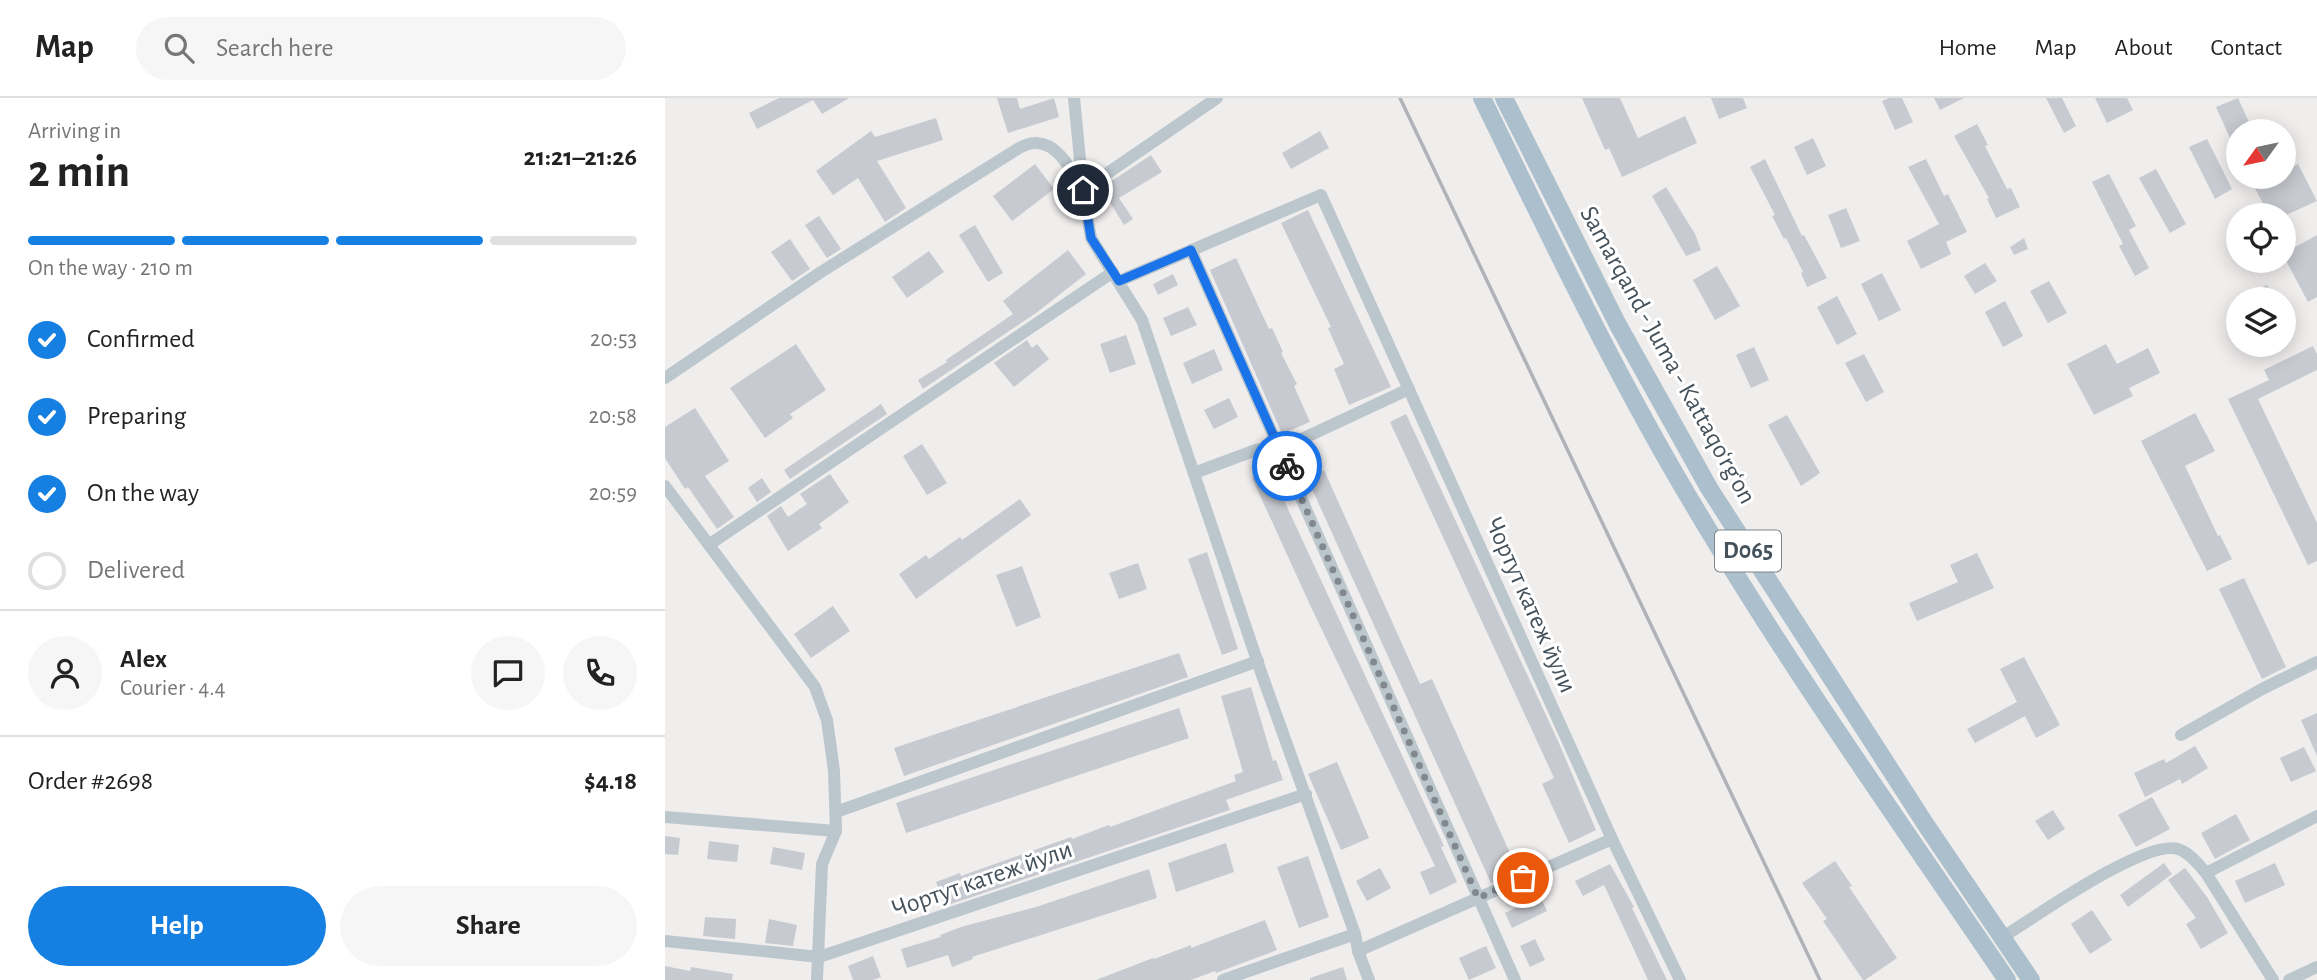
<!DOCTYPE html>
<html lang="en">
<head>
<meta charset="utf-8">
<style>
  :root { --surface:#fff; --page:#f6f6f6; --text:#222; --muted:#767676; --line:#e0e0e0; --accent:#1580e1 }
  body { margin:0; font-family:"Alegreya Sans",sans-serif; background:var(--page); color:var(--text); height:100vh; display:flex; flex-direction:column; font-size:26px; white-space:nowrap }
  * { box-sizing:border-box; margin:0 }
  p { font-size:23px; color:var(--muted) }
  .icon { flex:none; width:38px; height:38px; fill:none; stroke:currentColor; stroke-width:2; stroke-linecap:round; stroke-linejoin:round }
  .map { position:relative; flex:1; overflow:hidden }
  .details { display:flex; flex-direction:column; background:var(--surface); width:665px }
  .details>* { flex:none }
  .needle { width:46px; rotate:237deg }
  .buttons { position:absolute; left:1561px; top:21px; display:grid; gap:14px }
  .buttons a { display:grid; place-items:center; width:70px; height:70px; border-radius:50%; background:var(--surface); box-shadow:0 4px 18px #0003; font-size:35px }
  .pin { position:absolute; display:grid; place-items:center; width:60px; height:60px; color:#fff; margin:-30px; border:4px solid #fff; border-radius:50%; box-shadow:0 2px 7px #0007 }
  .courier { position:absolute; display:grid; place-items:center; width:70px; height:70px; margin:-35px; border:5px solid #1a73e8; border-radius:50%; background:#fff; color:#222; box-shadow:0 2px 9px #0007 }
  .overview em { font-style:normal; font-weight:700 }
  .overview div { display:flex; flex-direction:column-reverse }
  .overview { display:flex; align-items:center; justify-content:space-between; height:119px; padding:0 28px }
  h1 { font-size:46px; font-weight:700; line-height:52px }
  .bar { display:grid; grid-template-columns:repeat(4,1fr); gap:10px 7px; align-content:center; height:84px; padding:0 28px }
  .bar i { height:9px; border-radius:5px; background:var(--line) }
  .bar .selected { background:var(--accent) }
  .bar p { grid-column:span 4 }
  .line { display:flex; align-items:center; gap:18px; padding:0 28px; border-top:2px solid var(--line) }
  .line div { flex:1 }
  .round { display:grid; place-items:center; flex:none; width:74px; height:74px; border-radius:37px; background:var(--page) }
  ol { padding:0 28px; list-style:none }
  li { display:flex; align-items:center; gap:21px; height:77px }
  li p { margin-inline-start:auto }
  li .icon { padding:7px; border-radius:50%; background:var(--accent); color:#fff; stroke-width:4 }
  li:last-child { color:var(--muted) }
  li i { width:38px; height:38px; border:4px solid var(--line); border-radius:50% }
  .action { display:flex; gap:14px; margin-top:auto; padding:14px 28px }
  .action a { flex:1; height:80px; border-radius:42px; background:var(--accent); color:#fff; font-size:28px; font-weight:700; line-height:80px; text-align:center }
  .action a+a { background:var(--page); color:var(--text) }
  header { display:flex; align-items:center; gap:42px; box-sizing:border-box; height:98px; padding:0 35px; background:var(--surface); border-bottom:2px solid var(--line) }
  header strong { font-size:33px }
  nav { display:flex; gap:38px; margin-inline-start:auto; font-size:24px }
  .search { width:490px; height:63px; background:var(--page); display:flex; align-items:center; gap:18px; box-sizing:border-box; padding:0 24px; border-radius:38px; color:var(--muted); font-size:26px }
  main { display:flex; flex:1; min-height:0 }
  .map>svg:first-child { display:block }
  .building { fill:#c7cad0 }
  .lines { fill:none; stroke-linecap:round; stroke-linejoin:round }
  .minor { stroke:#bbc6cd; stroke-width:12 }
  .primary { stroke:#acbfcd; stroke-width:18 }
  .rail { stroke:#afb3b8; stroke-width:3.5 }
  .done { stroke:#81888e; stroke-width:7; stroke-dasharray:0 12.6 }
  .route { stroke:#1a73e8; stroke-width:9 }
  .labels { text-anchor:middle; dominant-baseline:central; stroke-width:6; stroke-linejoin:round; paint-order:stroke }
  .shield { fill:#fff; stroke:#7d868c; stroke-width:2 }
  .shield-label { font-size:24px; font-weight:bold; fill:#45525b }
  .street-label { font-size:26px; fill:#45525b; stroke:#fff }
</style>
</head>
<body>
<header>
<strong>Map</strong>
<div class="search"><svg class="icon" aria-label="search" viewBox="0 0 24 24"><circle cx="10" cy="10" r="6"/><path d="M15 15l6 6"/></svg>Search here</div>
<nav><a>Home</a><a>Map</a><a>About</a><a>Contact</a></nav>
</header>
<main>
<section class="details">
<div class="overview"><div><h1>2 min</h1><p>Arriving in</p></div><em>21:21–21:26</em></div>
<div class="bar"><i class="selected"></i><i class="selected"></i><i class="selected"></i><i></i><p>On the way · 210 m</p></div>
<ol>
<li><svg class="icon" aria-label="check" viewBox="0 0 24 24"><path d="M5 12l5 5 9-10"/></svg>Confirmed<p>20:53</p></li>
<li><svg class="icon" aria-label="check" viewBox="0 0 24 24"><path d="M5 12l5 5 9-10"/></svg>Preparing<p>20:58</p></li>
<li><svg class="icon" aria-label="check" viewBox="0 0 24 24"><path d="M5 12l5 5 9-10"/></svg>On the way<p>20:59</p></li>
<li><i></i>Delivered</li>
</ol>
<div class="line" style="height:126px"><a class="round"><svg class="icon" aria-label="person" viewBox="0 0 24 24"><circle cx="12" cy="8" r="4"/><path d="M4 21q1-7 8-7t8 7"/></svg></a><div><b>Alex</b><p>Courier · 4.4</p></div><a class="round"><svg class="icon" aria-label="chat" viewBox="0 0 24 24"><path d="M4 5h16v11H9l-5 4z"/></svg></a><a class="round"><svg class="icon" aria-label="phone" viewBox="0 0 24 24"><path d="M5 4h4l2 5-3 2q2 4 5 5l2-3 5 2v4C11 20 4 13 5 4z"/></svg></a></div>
<div class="line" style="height:91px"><div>Order #2698</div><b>$4.18</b></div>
<div class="action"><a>Help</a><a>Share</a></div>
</section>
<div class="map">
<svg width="1652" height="882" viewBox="0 0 1652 882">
  <rect width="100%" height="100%" fill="#f0eded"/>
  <g class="building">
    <path d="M114,0H184L157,16L148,2L92,31L84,15Z"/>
    <path d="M332,0H352L355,11L389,0L394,19L343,35Z"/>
    <path d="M917,0H955L973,40L1020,18L1032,45L957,79L944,50L940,52Z"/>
    <path d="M1046,0H1078L1082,10L1054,21Z"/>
    <path d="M1224,0H1237L1248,24L1230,32L1217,3Z"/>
    <path d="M1269,0H1299L1275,12Z"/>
    <path d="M1381,0H1397L1411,28L1399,35Z"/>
    <path d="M1430,0H1462L1468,12L1442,25Z"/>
    <path d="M1573,0L1588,33H1573V58L1551,9Z"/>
    <path d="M271,20L278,42L212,63L241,110L220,124L193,80L168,97L151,73L206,33L210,39Z"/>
    <path d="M1312,26L1323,47L1320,48L1342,91L1346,90L1355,109L1331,120L1322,101L1324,100L1289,38Z"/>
    <path d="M655,33L664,50L626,71L617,55Z"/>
    <path d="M1148,40L1161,68L1142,77L1129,49Z"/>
    <path d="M1542,41L1567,91L1550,101L1524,49Z"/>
    <path d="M486,57L497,74L454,100L468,121L459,127L436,90Z"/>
    <path d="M1100,61L1137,138L1139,137L1162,180L1142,189L1136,175L1138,174L1121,140L1119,141L1107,118L1110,117L1085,69Z"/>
    <path d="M1261,61L1279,98L1283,96L1302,134L1281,144L1286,156L1256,171L1242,143L1274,126L1243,69Z"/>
    <path d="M370,66L389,91L347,123L328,98Z"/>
    <path d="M1633,66L1652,103L1621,117H1604L1584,79H1619V74Z"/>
    <path d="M1491,71L1521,126L1505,135L1474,80Z"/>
    <path d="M1444,76L1471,128L1464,132L1484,170L1470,178L1454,148L1458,146L1427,84Z"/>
    <path d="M1001,89L1030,136L1036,152L1021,158L987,98Z"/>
    <path d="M1181,110L1195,143L1176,150L1163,117Z"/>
    <path d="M643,112L726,289L684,307L669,271L679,266L663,230L666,229L616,125Z"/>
    <path d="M154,118L176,151L162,160L140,127Z"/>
    <path d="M310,127L338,175L323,184L294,137Z"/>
    <path d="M1652,137V199L1643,204L1619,159V155Z"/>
    <path d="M1359,140L1363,151L1349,157L1345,149Z"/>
    <path d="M125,141L145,171L127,183L106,154Z"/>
    <path d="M403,152L421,176L371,215L258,291L253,282L282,264L281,262L348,216L338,203Z"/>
    <path d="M264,153L279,174L242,200L227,179Z"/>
    <path d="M571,160L604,231L607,230L618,254L616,255L632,286L629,288L645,324L617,336L545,172Z"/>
    <path d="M1320,165L1332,183L1310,196L1299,178Z"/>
    <path d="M1052,168L1075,208L1050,222L1028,182Z"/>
    <path d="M1217,175L1236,212L1214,223L1196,186Z"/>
    <path d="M508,176L513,187L493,197L488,186Z"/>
    <path d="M1384,183L1402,215L1383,225L1365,193Z"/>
    <path d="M1602,187L1610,201H1575Z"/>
    <path d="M1172,198L1192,236L1172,247L1152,209Z"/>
    <path d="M1340,203L1358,238L1338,249L1320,214Z"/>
    <path d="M523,209L532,227L506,238L498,220Z"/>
    <path d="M461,237L471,266L445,275L435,246Z"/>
    <path d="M362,242L367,250L372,246L384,261L349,289L329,265Z"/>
    <path d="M131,246L161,292L125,316L128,320L100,340L65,290Z"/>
    <path d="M1441,246L1452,266L1483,250L1495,275L1464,290L1468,298L1429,317L1402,266Z"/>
    <path d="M1648,248L1652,256V272L1593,301L1652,425V463L1643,467L1563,301L1604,282L1599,272Z"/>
    <path d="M1089,249L1104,282L1086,290L1071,257Z"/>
    <path d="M549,251L558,272L527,286L518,265Z"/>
    <path d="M1199,256L1219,294L1201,304L1180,265Z"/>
    <path d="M564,300L573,319L549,331L539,312Z"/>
    <path d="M216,306L222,316L125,381L119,372Z"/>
    <path d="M30,310L64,363L40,378L69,419L52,431L23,389L20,391L0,360V329Z"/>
    <path d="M1530,315L1550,353L1520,368L1553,438L1555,437L1567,461L1542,473L1476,343Z"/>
    <path d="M741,316L893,643L931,732L904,745L877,686L889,680L725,324Z"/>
    <path d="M1122,317L1155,375L1136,388L1103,327Z"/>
    <path d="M257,346L282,385L262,397L238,358Z"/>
    <path d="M605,372L779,748L776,749L792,784L765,797L755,774L770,768L646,509L587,380Z"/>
    <path d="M659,372L755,586L767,581L853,773L826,785L642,380Z"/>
    <path d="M165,376L184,404L154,426L157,430L123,453L102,418L116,408L123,419L142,406L135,396Z"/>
    <path d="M97,380L106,394L92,404L83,390Z"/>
    <path d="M355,401L366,417L251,501L234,476L261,457L264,461L295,439L297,442Z"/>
    <path d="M542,454L573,551L557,557L523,461Z"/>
    <path d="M1312,455L1329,490L1252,523L1244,505L1293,484L1285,467Z"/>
    <path d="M473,465L482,491L454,501L444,475Z"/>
    <path d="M357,468L376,519L351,529L331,477Z"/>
    <path d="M1579,480L1621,569L1597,581L1554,491Z"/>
    <path d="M168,508L185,533L146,560L129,536Z"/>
    <path d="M514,555L523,579L239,678L229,650Z"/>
    <path d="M1359,559L1395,627L1371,640L1360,618L1310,645L1302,631L1352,604L1335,571Z"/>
    <path d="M586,589L608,663L611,662L618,682L561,702L565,712L280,808L271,784L295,775L296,778L406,739L407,741L444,727L445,729L571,683L569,677L578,674L556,598Z"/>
    <path d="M514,610L524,640L241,735L231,705Z"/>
    <path d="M1652,615V658L1636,622Z"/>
    <path d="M1530,648L1543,670L1517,686L1515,681L1480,699L1469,675L1499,661L1501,665Z"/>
    <path d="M1639,649L1651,673L1626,684L1615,660Z"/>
    <path d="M672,664L704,740L676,752L643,676Z"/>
    <path d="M1487,699L1505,731L1471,749L1453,717Z"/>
    <path d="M1388,712L1400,731L1383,742L1370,723Z"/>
    <path d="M1571,716L1585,742L1550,761L1536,735Z"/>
    <path d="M0,738L15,740L13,757L0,756Z"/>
    <path d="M44,743L74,747L72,764L42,761Z"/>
    <path d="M561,745L569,774L511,794L503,765Z"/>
    <path d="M108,749L140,755L137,772L105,766Z"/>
    <path d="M643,758L664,819L634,830L612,769Z"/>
    <path d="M1170,763L1187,788L1184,789L1232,860L1200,882H1198L1158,823L1162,821L1137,785Z"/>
    <path d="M1499,765L1507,776L1463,809L1455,797Z"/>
    <path d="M1610,765L1620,787L1580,805L1570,783Z"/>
    <path d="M945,766L969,809L967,810L1002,882H983L939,787L918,798L910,783Z"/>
    <path d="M715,770L726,790L702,803L691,783Z"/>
    <path d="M1520,770L1542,799L1563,835L1536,851L1521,826L1531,820L1503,782Z"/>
    <path d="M484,771L492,800L307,859L308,861L287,869L283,857L242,870L236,851L276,839L275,837L296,829L371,809Z"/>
    <path d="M875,798L882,813L847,830L840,815Z"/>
    <path d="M1427,812L1447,842L1425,856L1406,826Z"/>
    <path d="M40,819L71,821L70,841L38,838Z"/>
    <path d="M104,821L132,827L128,848L100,845Z"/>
    <path d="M600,822L612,852L551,875L550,873L526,882H431L488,860L489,861L526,847V850Z"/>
    <path d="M870,841L880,862L865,869L855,848Z"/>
    <path d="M821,848L831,870L804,882L794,860Z"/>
    <path d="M208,858L216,879L208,882H188L183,868Z"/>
    <path d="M0,868L25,873L26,869L68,876L67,882H0Z"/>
    <path d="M678,869L682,882H645V880Z"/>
  </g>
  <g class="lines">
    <g class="minor">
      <path d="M409,0L418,92L426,140L477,222L597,577L690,836L693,853L704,882"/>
      <path d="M526,152L850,882"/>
      <path d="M454,183L656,97L947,741L1015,882"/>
      <path d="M0,280L156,174L354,50C358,48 366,45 370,45C394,44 408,76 418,92L552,0"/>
      <path d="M529,375L591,352L624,347L744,291"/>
      <path d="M0,388L150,589L162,622L169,673L171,733L157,766L152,882"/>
      <path d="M45,446L448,174"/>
      <path d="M1516,637L1597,591L1652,564"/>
      <path d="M171,714L593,563"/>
      <path d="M0,719L171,733"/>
      <path d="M1541,775L1652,718"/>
      <path d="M1338,839C1370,819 1480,741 1513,751C1524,754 1534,767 1541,775L1608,882"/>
      <path d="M0,843L154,859L641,696"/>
      <path d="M693,853L947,741"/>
      <path d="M558,882L690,836"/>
      <path d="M1624,882L1652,869"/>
    </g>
    <g class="primary">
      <path d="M817,0C886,141 954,284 1035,418C1130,577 1238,729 1342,882"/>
      <path d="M839,0L953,227L1044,390L1261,727L1366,882"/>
    </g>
    <path class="rail" d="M735,0L1155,882"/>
  </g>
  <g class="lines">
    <path class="done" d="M622,368L813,800L858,780"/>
    <path class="route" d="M418,92L426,140L454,183L526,152L622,368"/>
  </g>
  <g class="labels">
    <rect class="shield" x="1050" y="432.5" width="66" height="41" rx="5"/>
    <g class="shield-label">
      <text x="1083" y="453">D065</text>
    </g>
    <g class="street-label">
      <text transform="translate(1003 257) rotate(61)">Samarqand - Juma - Kattaqo‘rg‘on</text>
      <text transform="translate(866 507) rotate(66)">Чортут катеж йули</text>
      <text transform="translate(317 781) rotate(-19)">Чортут катеж йули</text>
    </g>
  </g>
</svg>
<div class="buttons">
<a><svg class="needle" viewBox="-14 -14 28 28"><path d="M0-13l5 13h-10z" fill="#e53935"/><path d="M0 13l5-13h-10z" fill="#767676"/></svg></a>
<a><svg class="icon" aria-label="locate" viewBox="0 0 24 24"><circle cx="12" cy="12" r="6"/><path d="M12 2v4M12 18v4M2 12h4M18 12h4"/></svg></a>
<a><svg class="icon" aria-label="layers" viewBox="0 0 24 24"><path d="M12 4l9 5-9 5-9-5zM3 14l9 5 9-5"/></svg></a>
</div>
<div class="pin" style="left:858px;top:780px;background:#ea580c"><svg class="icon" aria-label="bag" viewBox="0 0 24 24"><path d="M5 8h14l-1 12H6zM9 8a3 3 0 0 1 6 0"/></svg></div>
<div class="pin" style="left:418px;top:92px;background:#1f2937"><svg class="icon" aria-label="home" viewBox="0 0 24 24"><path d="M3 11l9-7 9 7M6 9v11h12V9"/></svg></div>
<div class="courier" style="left:622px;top:368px"><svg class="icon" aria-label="bike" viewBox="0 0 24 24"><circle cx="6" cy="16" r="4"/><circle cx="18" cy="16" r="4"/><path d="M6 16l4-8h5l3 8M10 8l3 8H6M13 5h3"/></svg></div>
</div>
</main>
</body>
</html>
